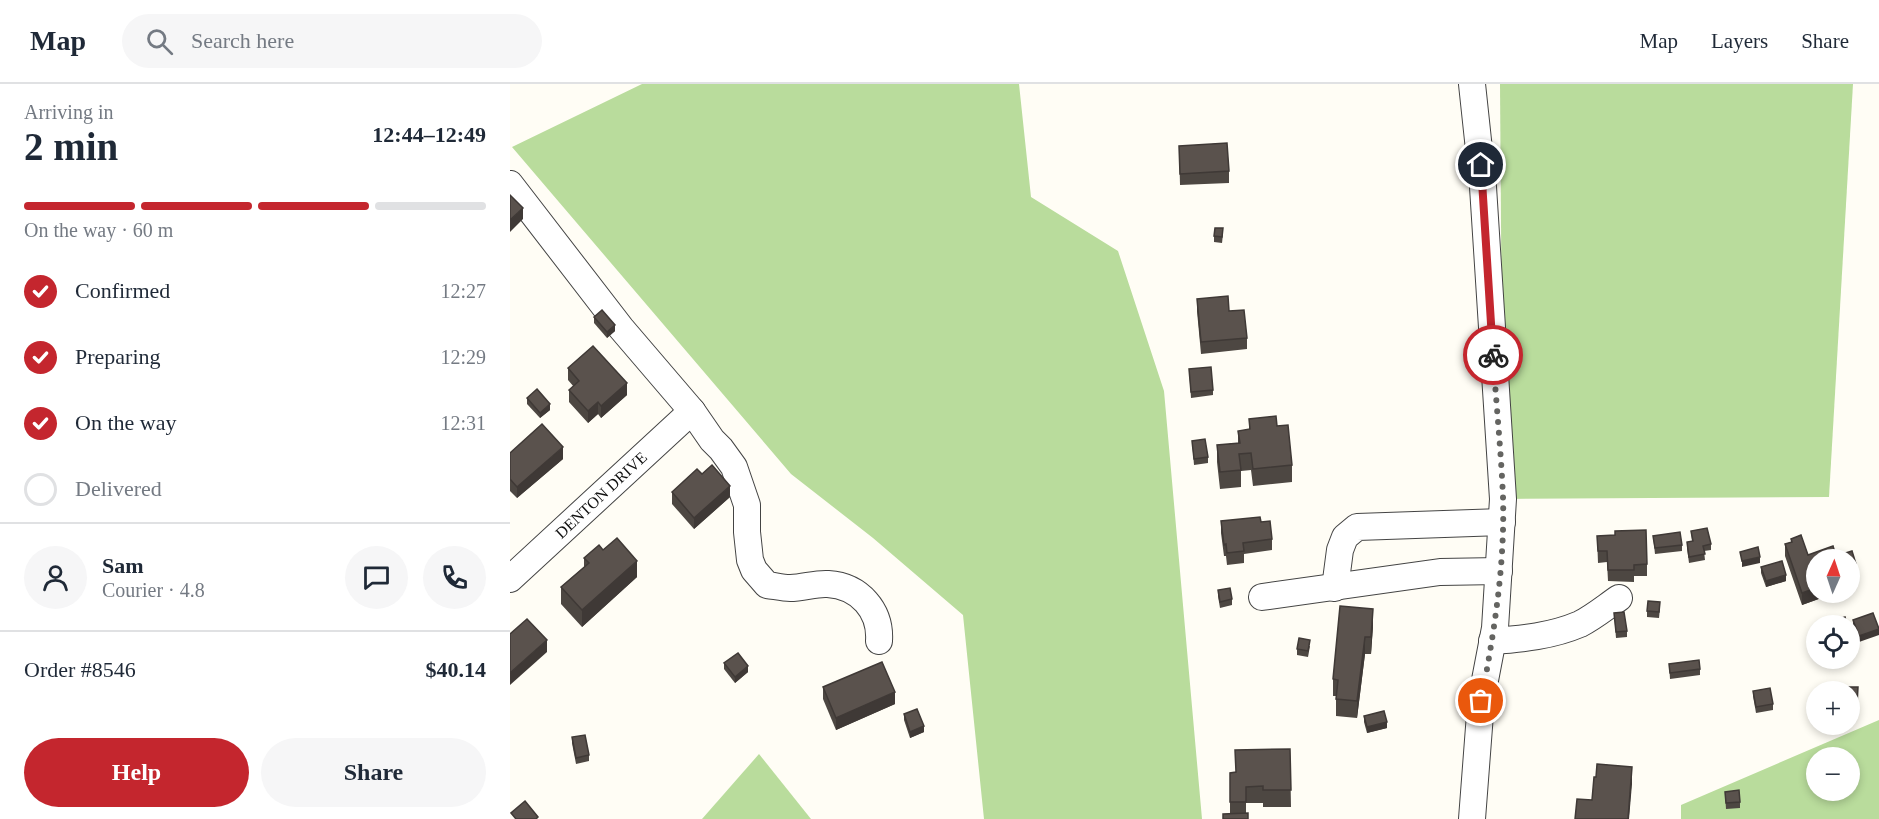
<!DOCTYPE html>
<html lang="en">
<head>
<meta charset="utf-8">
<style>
  :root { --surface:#fff; --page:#f6f6f7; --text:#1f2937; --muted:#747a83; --line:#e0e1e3; --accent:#c4262e }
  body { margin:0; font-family:Georgia,serif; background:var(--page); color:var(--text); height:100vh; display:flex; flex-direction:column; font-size:22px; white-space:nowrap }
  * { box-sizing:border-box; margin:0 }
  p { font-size:20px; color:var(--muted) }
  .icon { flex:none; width:33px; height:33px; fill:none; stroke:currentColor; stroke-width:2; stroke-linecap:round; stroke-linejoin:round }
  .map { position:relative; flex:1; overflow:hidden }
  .drawer { display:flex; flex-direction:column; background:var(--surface); width:510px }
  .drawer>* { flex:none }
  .needle { width:39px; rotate:3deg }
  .buttons { position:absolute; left:1296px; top:465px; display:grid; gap:12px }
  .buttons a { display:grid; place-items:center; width:54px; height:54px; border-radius:50%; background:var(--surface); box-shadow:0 3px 9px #0003; font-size:30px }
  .pin { position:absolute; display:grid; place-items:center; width:51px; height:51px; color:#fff; margin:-26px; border:3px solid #fff; border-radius:50%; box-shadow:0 2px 6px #0007 }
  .courier { position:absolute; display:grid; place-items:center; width:60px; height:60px; margin:-30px; border:4px solid #c4262e; border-radius:50%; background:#fff; color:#222; box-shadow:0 2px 8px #0007 }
  .head em { font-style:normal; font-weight:600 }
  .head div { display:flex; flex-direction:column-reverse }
  .head { display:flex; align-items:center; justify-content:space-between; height:102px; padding:0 24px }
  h1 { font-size:39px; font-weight:600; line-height:45px }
  .bar { display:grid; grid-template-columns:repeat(4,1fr); gap:9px 6px; align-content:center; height:72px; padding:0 24px }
  .bar i { height:8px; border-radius:4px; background:var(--line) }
  .bar .current { background:var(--accent) }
  .bar p { grid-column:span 4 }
  .line { display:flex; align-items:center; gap:15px; padding:0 24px; border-top:2px solid var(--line) }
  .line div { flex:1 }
  .round { display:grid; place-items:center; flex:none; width:63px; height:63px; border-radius:32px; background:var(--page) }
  ol { padding:0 24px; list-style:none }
  li { display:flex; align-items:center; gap:18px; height:66px }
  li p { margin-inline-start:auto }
  li .icon { padding:6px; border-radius:50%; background:var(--accent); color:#fff; stroke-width:4 }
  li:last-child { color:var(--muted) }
  li i { width:33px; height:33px; border:3px solid var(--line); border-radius:50% }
  .button { display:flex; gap:12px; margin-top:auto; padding:12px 24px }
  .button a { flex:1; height:69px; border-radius:36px; background:var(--accent); color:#fff; font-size:24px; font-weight:600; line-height:69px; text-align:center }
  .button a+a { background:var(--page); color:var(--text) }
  header { display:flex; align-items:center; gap:36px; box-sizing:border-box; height:84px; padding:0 30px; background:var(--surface); border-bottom:2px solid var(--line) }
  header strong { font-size:28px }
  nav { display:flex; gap:33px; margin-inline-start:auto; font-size:21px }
  .search { width:420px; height:54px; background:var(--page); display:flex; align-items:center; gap:15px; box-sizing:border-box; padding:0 21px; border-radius:33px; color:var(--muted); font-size:22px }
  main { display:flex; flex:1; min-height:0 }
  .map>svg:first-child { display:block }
  .forest { fill:#b9dc9c; fill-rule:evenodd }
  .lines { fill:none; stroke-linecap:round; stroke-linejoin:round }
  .minor-casing { stroke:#444; stroke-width:28 }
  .minor { stroke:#fff; stroke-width:26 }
  .wall { fill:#4d4742 }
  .shaded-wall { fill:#3f3936 }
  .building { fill:#5a524d; stroke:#3f3936; stroke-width:1.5 }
  .done { stroke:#646461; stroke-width:6; stroke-dasharray:0 10.8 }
  .route { stroke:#c4262e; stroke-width:8 }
  .labels { text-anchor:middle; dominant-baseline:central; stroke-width:6; stroke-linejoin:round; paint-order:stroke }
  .street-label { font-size:16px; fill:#111; stroke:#fff }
</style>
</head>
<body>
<header>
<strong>Map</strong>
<div class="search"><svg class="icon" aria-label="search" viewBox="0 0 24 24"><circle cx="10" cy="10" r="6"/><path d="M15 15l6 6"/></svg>Search here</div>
<nav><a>Map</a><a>Layers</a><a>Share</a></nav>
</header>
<main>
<section class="drawer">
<div class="head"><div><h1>2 min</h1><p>Arriving in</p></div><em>12:44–12:49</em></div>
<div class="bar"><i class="current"></i><i class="current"></i><i class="current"></i><i></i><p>On the way · 60 m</p></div>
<ol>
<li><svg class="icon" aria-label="check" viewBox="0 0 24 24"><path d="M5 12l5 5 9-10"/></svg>Confirmed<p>12:27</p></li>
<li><svg class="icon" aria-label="check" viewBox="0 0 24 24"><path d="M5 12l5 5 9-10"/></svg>Preparing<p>12:29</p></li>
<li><svg class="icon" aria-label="check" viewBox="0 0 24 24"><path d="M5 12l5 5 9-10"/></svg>On the way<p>12:31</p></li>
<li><i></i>Delivered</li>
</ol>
<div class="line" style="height:108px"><a class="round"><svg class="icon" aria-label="person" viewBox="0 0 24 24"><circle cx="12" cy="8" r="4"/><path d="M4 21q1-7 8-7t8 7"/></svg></a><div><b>Sam</b><p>Courier · 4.8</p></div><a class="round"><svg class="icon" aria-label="chat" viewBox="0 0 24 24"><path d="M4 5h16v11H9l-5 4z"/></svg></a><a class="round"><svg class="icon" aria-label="phone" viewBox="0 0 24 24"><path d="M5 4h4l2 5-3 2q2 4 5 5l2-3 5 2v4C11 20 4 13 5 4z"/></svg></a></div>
<div class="line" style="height:78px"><div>Order #8546</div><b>$40.14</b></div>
<div class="button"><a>Help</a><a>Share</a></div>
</section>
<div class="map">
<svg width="1369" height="735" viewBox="0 0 1369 735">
  <rect width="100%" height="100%" fill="#fffdf5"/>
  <g class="forest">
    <path d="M132,0H509L521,113L608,167L654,307L692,735H474L453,531L363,454L281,390L2,63Z"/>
    <path d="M990,0H1343L1319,413L993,415Z"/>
    <path d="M1369,636V735H1171V721ZM1306,674H1340V706H1306Z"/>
    <path d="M249,670L301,735H192Z"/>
  </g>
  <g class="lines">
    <defs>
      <g id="minor">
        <path d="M962,0L973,103L993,415L985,544L971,617L962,735"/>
        <path d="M0,100L111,244L182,327L202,356L211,365L224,383L237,421V448L240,476L244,486L257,501C265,502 273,504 280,504C293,504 306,499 318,500C350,502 371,527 369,557"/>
        <path d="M0,495L182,327"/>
        <path d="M825,504L830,466L835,453L847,443L992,438"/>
        <path d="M752,513L930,488L989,487"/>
        <path d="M982,557C1012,555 1042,552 1070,540C1084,533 1097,522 1109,514"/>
      </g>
    </defs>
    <use href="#minor" class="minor-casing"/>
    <use href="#minor" class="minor"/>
  </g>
  <g class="wall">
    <path d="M669,62L719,87V99L670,101Z"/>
    <path d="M713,150L712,159L704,158V152Z"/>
    <path d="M687,215L719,227L737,254V265L691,270L687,227Z"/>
    <path d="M84,233L105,247L97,254L84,239Z"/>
    <path d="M58,284L117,311L91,334L88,330L78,339L59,318V306L64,303L58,296Z"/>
    <path d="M679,285L703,306V311L681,314Z"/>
    <path d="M17,314L40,326L30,334L17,320Z"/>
    <path d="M739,335L767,342L782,381V398L743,402L741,386L731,387V403L710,405L707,378V361L728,359V347L739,346Z"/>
    <path d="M682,357L698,373V379L684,381Z"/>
    <path d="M0,369L53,375L7,414L0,407Z"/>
    <path d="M192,390L220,413L184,445L162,420V408Z"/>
    <path d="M711,437L751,438L762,455V466L734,470V479L717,481L716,472H714L711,449Z"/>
    <path d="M1181,447L1201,460V466L1194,467L1195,476L1179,479L1177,464V458L1182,457Z"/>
    <path d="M1291,451L1298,471L1323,462L1326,472L1342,467L1346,480V492L1340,494V476H1306V508H1328L1292,521L1275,472V460L1281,458V455Z"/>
    <path d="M1087,452L1137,480V492H1124V498L1098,497L1097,478L1088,479Z"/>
    <path d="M1143,452L1172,461V467L1145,470Z"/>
    <path d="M93,466L127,493L72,543L51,520V503L74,483V474Z"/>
    <path d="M1251,483L1276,497L1256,503L1251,489Z"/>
    <path d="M708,506L722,515V521L710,524L708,512Z"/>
    <path d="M1150,524L1149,534L1137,533V527Z"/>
    <path d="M1104,529L1117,547V553L1106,554Z"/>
    <path d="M1343,536L1369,545L1349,558L1343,542Z"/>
    <path d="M863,542L861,570H855L847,634L826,632V612H823V595Z"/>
    <path d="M800,562L798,573L787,571V565Z"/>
    <path d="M214,579L238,588L225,599L214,585Z"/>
    <path d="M1159,580L1190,585V591L1160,595Z"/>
    <path d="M313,603L385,620L326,646L313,615Z"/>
    <path d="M1348,603L1347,627L1340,626V608Z"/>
    <path d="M1243,607L1263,620V626L1246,629L1243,612Z"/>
    <path d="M394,630L414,648L400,654L394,636Z"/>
    <path d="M854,632L877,644L857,649L854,638Z"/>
    <path d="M62,653L79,671V677L66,680L62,659Z"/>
    <path d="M780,665L781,723H753V719H736V729L720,730V689L725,688Z"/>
    <path d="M1215,708L1230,718V724L1216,725Z"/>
  </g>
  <g class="shaded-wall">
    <path d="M13,124V135L0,148V136Z"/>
    <path d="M105,241V247L97,254V248Z"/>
    <path d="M117,299V311L91,334V322Z"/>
    <path d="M88,318V330L78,339V327Z"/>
    <path d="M40,320V326L30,334V329Z"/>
    <path d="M53,363V375L7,414V403Z"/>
    <path d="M220,402V413L184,445V434Z"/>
    <path d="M1250,473V479L1232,483V477Z"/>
    <path d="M127,477V493L72,543V526Z"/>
    <path d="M1346,480V492L1340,494V482Z"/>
    <path d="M1276,491V497L1256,503V497Z"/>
    <path d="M1306,504V508H1328L1292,521V509Z"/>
    <path d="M863,525V542L861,570V553Z"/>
    <path d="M1369,545V551L1349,558V552Z"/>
    <path d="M855,553V570L847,634V617Z"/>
    <path d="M37,556V568L0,601V589Z"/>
    <path d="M238,582V588L225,599V593Z"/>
    <path d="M385,608V620L326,646V634Z"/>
    <path d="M877,638V644L857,649V643Z"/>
    <path d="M414,642V648L400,654V648Z"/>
    <path d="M1122,683V700L1119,735H1118Z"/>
  </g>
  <g class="building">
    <path d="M717,59L719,87L670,90L669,62Z"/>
    <path d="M0,111L13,124L0,136Z"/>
    <path d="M705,144H713L712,153L704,152Z"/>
    <path d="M718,212L719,227L734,226L737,254L691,258L687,215Z"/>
    <path d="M92,226L105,241L97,248L84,233Z"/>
    <path d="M83,262L117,299L91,322L88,318L78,327L59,306L69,297L58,284Z"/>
    <path d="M701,283L703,306L681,308L679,285Z"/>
    <path d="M27,305L40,320L30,329L17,314Z"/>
    <path d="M766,332L767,342L778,341L782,381L743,385L741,369L729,370L731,386L710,388L707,361L730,359L728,347L740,345L739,335Z"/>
    <path d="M32,340L53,363L7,403L0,395V369Z"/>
    <path d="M695,355L698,373L684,375L682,357Z"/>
    <path d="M202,381L220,402L184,434L162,408L187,385L192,390Z"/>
    <path d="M750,433L751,438L760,437L762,455L733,459L734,467L717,469L716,460L714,461L711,437Z"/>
    <path d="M1197,444L1201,460L1193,462L1195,470L1179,473L1177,458L1183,457L1181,447Z"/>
    <path d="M1136,446L1137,480L1124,481V486H1098L1097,467H1088L1087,452L1105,451V447Z"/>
    <path d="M1170,448L1172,461L1145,464L1143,452Z"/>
    <path d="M1291,451L1298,471L1323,462L1326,472L1342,467L1346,480L1340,482V476H1306V504L1292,509L1275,460L1282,458L1281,455Z"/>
    <path d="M107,454L127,477L72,526L51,503L79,479L74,474L89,461L93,466Z"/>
    <path d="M1248,463L1250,473L1232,477L1230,468Z"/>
    <path d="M1272,477L1276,491L1256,497L1251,483Z"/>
    <path d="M720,504L722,515L710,518L708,506Z"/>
    <path d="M1138,517L1150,518L1149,528L1137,527Z"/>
    <path d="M830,522L863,525L861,553H855L847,617L826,615L828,596L823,595Z"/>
    <path d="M1114,528L1117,547L1106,548L1104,529Z"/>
    <path d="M1363,529L1369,545L1349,552L1343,536Z"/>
    <path d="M1335,533L1337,542H1320L1319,538Z"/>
    <path d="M17,535L37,556L0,589V550Z"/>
    <path d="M789,554L800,556L798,567L787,565Z"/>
    <path d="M228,569L238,582L225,593L214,579Z"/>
    <path d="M1189,576L1190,585L1160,589L1159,580Z"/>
    <path d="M372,578L385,608L326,634L313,603Z"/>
    <path d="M1334,603H1348L1347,621L1340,620V608H1334Z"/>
    <path d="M1260,604L1263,620L1246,623L1243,607Z"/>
    <path d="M407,625L414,642L400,648L394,630Z"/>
    <path d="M874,627L877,638L857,643L854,632Z"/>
    <path d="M75,651L79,671L66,674L62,653Z"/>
    <path d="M780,665L781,706H753V702L736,703V718H720V689L726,688L725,666Z"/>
    <path d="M1087,680L1122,683L1118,735H1065L1067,715L1082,716L1084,693H1086Z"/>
    <path d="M1229,706L1230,718L1216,719L1215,708Z"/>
    <path d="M15,717L28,733L26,735H6L1,729Z"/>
    <path d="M738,729V735H713V730Z"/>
  </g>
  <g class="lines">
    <path class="done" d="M971,617C984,550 995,481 993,413C991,366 986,318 983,271"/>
    <path class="route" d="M971,81L983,271"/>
  </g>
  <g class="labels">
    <g class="street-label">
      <text transform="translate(91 411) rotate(-43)">DENTON DRIVE</text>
    </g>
  </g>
</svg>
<div class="buttons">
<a><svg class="needle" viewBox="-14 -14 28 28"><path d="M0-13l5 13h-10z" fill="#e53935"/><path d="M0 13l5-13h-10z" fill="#747a83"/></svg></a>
<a><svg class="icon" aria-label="locate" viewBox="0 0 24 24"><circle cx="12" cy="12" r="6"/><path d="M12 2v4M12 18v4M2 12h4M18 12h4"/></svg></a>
<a>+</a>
<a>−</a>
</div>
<div class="pin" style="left:971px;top:617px;background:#ea580c"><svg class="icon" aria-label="bag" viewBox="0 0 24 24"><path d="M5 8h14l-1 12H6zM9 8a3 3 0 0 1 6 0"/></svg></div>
<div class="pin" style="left:971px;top:81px;background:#1f2937"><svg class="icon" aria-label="home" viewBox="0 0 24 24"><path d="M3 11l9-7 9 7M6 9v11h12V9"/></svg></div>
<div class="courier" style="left:983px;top:271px"><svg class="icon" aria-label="bike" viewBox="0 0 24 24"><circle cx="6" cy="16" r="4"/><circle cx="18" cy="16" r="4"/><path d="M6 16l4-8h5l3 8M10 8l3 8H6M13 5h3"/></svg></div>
</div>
</main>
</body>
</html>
